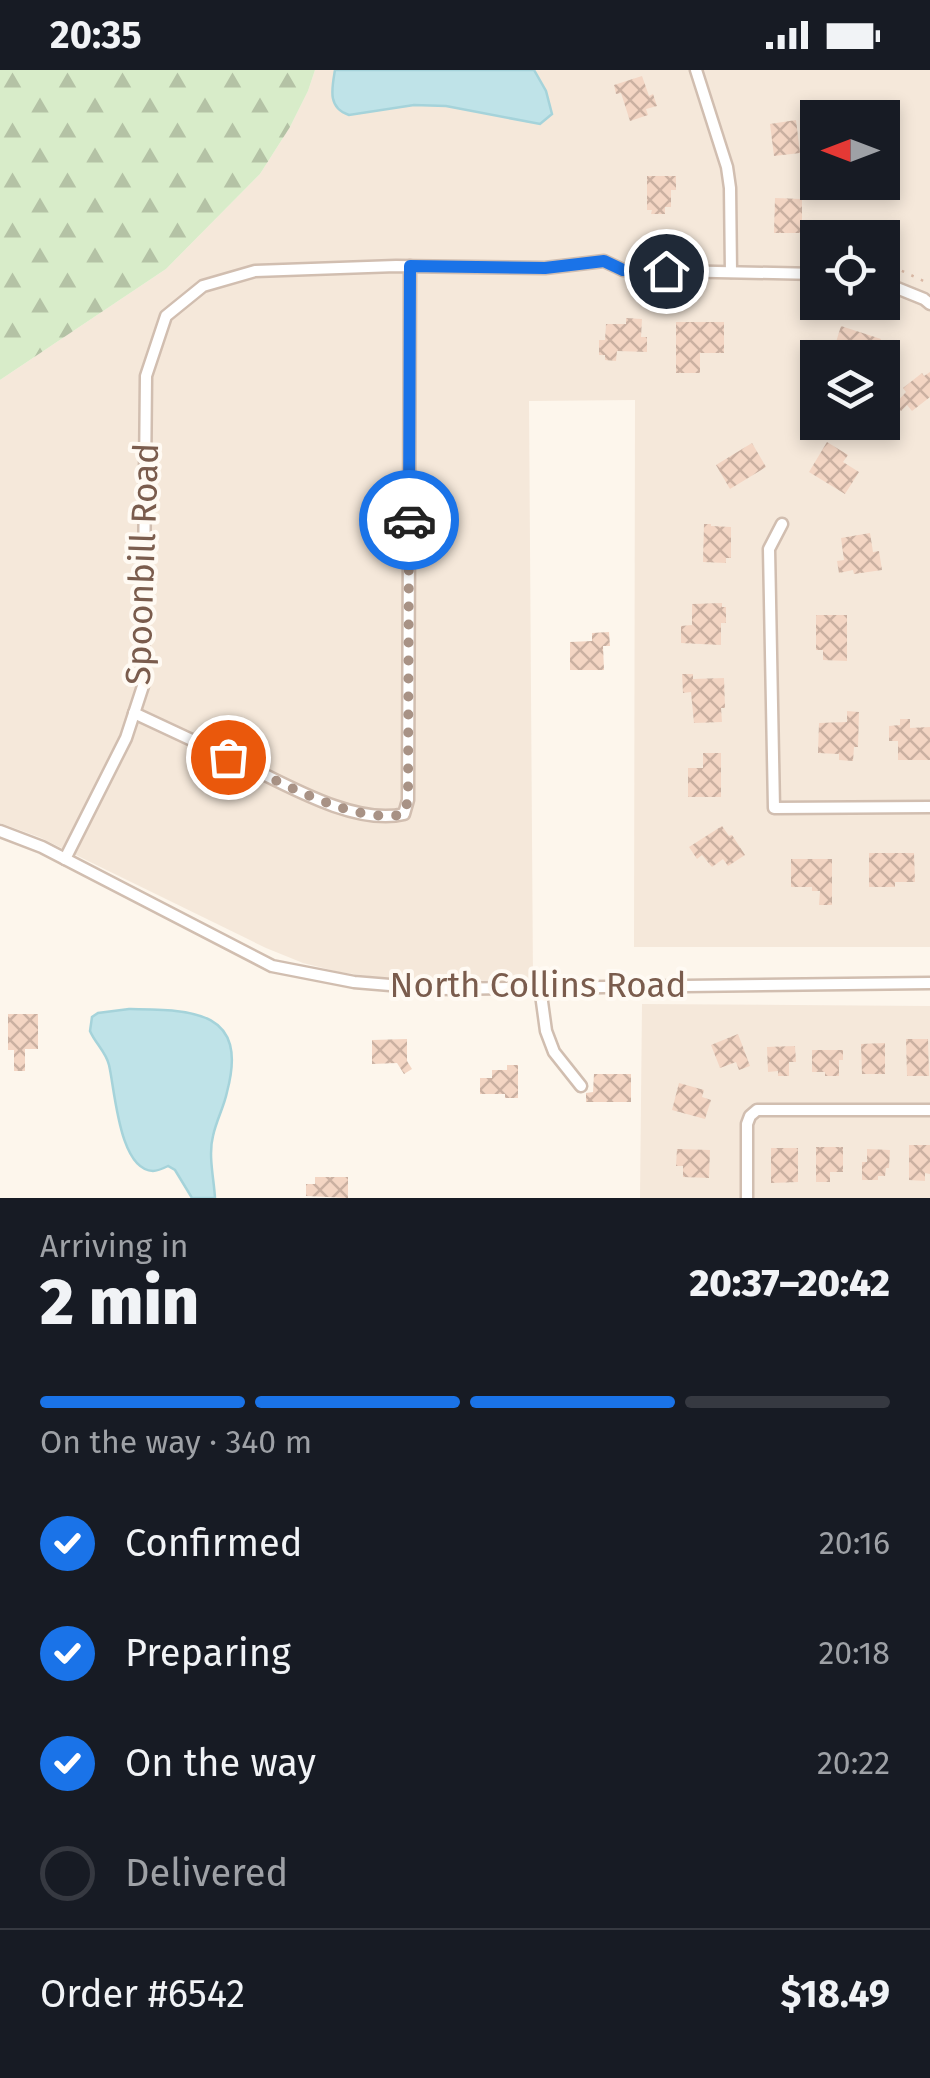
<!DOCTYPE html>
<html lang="en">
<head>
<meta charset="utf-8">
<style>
  :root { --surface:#171b24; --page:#242831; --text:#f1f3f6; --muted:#9ea1a6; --line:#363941; --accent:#1a73e8 }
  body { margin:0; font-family:"Fira Sans",sans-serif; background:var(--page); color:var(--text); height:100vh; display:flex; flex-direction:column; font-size:38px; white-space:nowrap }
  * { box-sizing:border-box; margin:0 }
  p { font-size:32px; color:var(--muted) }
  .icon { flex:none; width:55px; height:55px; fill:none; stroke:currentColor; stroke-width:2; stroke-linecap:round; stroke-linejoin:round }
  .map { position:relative; height:1128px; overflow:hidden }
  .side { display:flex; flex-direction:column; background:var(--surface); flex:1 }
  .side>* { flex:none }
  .needle { width:65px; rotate:270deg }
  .buttons { position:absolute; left:800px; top:30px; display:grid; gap:20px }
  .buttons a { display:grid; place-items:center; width:100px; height:100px; border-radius:0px; background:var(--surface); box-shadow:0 5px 15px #0003; font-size:50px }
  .pin { position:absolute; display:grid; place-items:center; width:85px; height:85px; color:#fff; margin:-42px; border:5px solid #fff; border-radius:50%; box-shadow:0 2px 10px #0007 }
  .courier { position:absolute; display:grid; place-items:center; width:100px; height:100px; margin:-50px; border:8px solid #1a73e8; border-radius:50%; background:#fff; color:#222; box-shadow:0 2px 12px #0007 }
  .summary em { font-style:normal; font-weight:800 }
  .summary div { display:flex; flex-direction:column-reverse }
  .summary { display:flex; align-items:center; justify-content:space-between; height:170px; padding:0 40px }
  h1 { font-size:65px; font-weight:800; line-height:75px }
  .bar { display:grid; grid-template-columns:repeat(4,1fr); gap:15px 10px; align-content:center; height:120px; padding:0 40px }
  .bar i { height:12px; border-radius:8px; background:var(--line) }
  .bar .selected { background:var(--accent) }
  .bar p { grid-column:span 4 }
  .line { display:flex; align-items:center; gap:25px; padding:0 40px; border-top:2px solid var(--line) }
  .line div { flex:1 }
  ol { padding:0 40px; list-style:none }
  li { display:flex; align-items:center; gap:30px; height:110px }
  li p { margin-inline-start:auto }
  li .icon { padding:10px; border-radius:50%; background:var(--accent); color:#fff; stroke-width:4 }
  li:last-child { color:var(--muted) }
  li i { width:55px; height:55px; border:5px solid var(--line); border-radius:50% }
  .status { display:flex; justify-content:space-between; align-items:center; height:70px; padding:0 50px; background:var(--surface); direction:ltr }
  .status svg { height:28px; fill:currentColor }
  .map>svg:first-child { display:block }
  .residential { fill:#f5e8da; fill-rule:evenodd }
  .forest { fill:url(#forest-firs) }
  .water { fill:#bfe3e8; stroke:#a5d3da; stroke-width:2.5 }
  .building { fill:url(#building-cross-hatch) }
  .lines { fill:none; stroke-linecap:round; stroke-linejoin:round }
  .minor-casing { stroke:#d1beb0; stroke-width:15 }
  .path { stroke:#d9b8a5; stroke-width:2.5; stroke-dasharray:2.5 8; stroke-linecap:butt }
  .minor { stroke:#fff; stroke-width:10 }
  .done { stroke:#a89285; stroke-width:10; stroke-dasharray:0 18 }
  .route { stroke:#1a73e8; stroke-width:12 }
  .labels { text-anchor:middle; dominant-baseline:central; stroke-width:8; stroke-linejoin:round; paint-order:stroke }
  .street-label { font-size:35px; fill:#7a5c4d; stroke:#fffaf3 }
</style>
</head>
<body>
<div class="status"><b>20:35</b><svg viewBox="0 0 49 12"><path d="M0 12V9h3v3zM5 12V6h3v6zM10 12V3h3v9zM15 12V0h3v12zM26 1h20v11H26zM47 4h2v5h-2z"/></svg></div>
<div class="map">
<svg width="930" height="1128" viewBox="0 0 930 1128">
  <defs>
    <pattern id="forest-firs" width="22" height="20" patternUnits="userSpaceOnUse" patternTransform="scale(2.5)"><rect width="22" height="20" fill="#d8ecc9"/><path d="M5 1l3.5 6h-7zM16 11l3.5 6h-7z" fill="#b4c2a5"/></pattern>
    <pattern id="building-cross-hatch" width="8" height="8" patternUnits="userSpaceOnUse" patternTransform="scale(2.5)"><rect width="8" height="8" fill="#f3d5c3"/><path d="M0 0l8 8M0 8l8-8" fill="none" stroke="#cab0a1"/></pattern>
  </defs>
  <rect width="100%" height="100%" fill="#fdf6ec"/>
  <g class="residential">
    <path d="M315,0H930V877H634L635,330L529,331L533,910L406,911L339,902L303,893L266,878L39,767L0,753V310L166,199L260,104L290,57L308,21ZM818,48H882V112H818ZM818,168H882V232H818ZM818,288H882V352H818Z"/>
    <path d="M642,934L930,936V1128H640Z"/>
  </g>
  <path class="forest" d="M0,0H315L308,21L290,57L260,104L166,199L0,310Z"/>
  <g class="water">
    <path d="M335,0H534L546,21L552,44L540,54L446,36L414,35L349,45C327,38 332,18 335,0Z"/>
    <path d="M129,939C193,940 249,940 227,1022C224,1037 216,1051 213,1066C208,1085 214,1109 215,1128H192L175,1100L168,1096C164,1098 157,1101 153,1101C119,1100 115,1020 109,995C106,982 95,973 90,961L92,947L98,943Z"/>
  </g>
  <g class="building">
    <path d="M642,6L649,26L653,24L657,36L646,39L648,45L630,51L621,23L616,24L614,15Z"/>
    <path d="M796,50L800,83L774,86L770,54Z"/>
    <path d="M647,106H676V120H671V137H665V144H651L652,140H647Z"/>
    <path d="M775,128L802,129V163H774Z"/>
    <path d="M626,248L642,249L641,267H647V282L617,281L616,291L605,290V285H599V270H605L606,254H626Z"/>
    <path d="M676,252H724V283H700V303H676Z"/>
    <path d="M841,256L881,269L875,288H855L846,284L845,288H831Z"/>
    <path d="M930,302V327L912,341L907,335L901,341L895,334L906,322L903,318L922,303L924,306Z"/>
    <path d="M827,372L848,385L843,392L859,402L845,424L809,402Z"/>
    <path d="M752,373L766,397L730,419L716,395Z"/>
    <path d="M704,454H711V456L731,457V488H726V493L703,492Z"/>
    <path d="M870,463L873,482L879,481L882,500L854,504L853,500L839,503L837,491L844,490L841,468Z"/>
    <path d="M722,533V537H726V553H721V575L681,573V556L692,555V534Z"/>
    <path d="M816,545H847V591L823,590V580H816Z"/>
    <path d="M609,562L610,576H603L604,600H570V572L592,571V563Z"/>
    <path d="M682,604H693V609L724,608L725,638H721L722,652L694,653L691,622L683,623Z"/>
    <path d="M847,641L859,642L858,677H854L853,691L839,690V684L818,683L819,653L847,652Z"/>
    <path d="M900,649H910V658L930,657V690H898V671H889V656L900,655Z"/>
    <path d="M703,683H721V727H688V698H703Z"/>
    <path d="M722,756L729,766L732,765L745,785L728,796L723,789L712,797L702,785L697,789L689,777Z"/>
    <path d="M869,783H914L915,812H895V817H869Z"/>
    <path d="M791,789H832V835H819L820,821H812V817H791Z"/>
    <path d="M8,944H38V979H25V1001H14V980H8Z"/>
    <path d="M738,964L750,996L739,1000L736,992L720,998L711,975Z"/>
    <path d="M407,969V991L412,999L404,1004L397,993L372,994V970Z"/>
    <path d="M906,969H928L929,1006H907Z"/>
    <path d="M885,973V1004H862L861,974Z"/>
    <path d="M795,976L796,992H789V1006H778V1001L768,1002L767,977Z"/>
    <path d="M812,980H843V990H839V1006H825V1002H812Z"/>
    <path d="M507,995H518V1028H505V1024H480V1008H492V1000H507Z"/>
    <path d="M594,1004H631V1032H586V1023L593,1022Z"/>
    <path d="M679,1013L704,1020L702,1027L711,1030L705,1049L672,1040Z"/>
    <path d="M909,1075H930V1104L925,1103V1111L909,1110Z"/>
    <path d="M816,1077H843V1102H830V1112H816Z"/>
    <path d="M771,1078H798V1112L771,1113Z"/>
    <path d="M677,1079L710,1080L709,1108L683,1107V1096H676Z"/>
    <path d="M867,1079L890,1080L889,1098H886L885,1106H878V1110H862V1092H867Z"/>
    <path d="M315,1107H348V1128L306,1126V1114H315Z"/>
  </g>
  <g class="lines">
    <defs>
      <g id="minor">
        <path d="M696,0L727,97L730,118L731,202"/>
        <path d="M882,212L924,229L930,234"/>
        <path d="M782,454L769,479L774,738L930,737"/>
        <path d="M134,643C170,660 206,677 241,693C285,714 355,756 404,744L408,730L410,196"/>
        <path d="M0,761L42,777L272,896L354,912L438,919L930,913"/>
        <path d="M65,789L126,668L143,616L146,306L166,246L203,216L255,201L396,196L545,198L604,191L623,200L818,204"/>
        <path d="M540,917L546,961L554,982L581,1016"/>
        <path d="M747,1128V1054L750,1046L757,1040H930"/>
      </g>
    </defs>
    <use href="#minor" class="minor-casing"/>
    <path class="path" d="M882,194L898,199L930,214"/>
    <use href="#minor" class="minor"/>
  </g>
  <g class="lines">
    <path class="done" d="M228,687C273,708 355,756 404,744L408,730L409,450"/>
    <path class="route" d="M409,450L410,196L545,198L604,191L623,200L666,201"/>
  </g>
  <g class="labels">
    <g class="street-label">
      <text transform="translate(142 494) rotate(-88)">Spoonbill Road</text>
      <text x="538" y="915">North Collins Road</text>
    </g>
  </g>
</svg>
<div class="buttons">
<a><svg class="needle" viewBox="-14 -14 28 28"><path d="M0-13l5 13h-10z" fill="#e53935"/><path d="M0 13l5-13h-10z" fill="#9ea1a6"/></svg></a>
<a><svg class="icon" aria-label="locate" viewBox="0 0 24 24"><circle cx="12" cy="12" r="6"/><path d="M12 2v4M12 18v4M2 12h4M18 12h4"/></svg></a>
<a><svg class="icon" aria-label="layers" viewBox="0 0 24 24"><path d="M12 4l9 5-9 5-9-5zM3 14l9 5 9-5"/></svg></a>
</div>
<div class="pin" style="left:228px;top:687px;background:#ea580c"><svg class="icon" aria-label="bag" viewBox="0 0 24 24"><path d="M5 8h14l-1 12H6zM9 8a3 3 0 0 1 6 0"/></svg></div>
<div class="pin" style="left:666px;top:201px;background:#1f2937"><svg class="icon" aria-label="home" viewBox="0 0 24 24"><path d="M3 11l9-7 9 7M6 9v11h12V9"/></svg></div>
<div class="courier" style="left:409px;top:450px"><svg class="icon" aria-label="car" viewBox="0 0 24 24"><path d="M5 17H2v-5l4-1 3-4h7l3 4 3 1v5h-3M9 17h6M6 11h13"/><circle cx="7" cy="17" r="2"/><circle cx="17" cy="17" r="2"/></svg></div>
</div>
<section class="side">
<div class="summary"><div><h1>2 min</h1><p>Arriving in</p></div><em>20:37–20:42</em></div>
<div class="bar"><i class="selected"></i><i class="selected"></i><i class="selected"></i><i></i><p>On the way · 340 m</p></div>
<ol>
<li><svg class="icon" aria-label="check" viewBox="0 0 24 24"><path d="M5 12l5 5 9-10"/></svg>Confirmed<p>20:16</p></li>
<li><svg class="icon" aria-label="check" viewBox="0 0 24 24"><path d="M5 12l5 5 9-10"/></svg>Preparing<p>20:18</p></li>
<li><svg class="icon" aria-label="check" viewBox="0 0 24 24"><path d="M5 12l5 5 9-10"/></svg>On the way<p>20:22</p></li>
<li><i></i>Delivered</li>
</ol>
<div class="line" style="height:130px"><div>Order #6542</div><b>$18.49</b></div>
</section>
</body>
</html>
